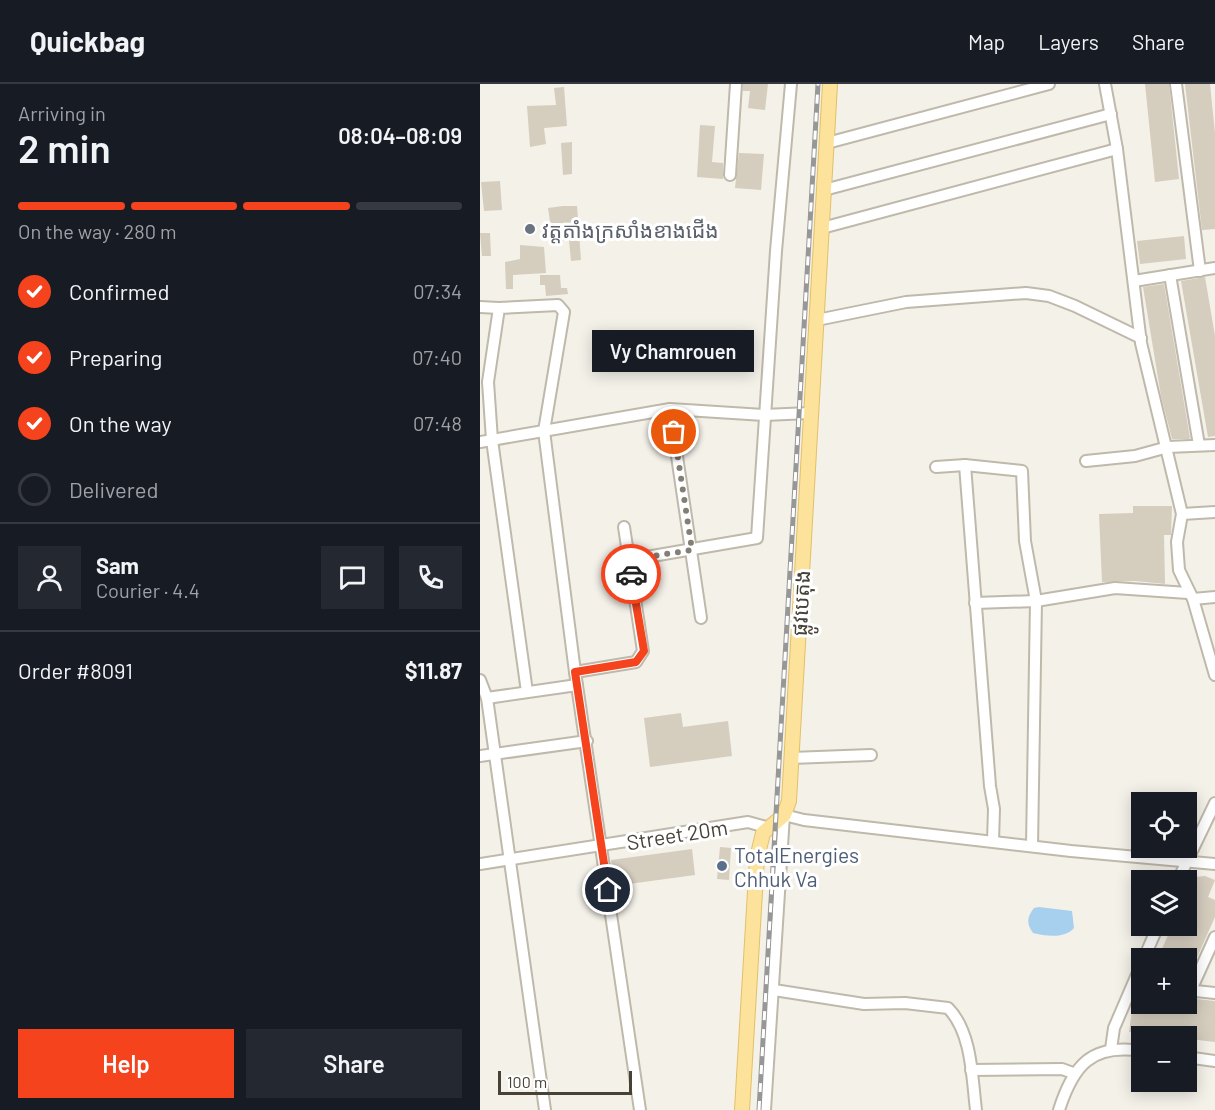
<!DOCTYPE html>
<html lang="en">
<head>
<meta charset="utf-8">
<style>
  :root { --surface:#171b24; --page:#242831; --text:#f1f3f6; --muted:#9ea1a6; --line:#363941; --accent:#f5431e }
  body { margin:0; font-family:Barlow,"Noto Sans Khmer",sans-serif; background:var(--page); color:var(--text); height:100vh; display:flex; flex-direction:column; font-size:22px; white-space:nowrap }
  * { box-sizing:border-box; margin:0 }
  p { font-size:20px; color:var(--muted) }
  .icon { flex:none; width:33px; height:33px; fill:none; stroke:currentColor; stroke-width:2; stroke-linecap:round; stroke-linejoin:round }
  .map { position:relative; flex:1; overflow:hidden }
  .panel { display:flex; flex-direction:column; background:var(--surface); width:480px }
  .panel>* { flex:none }
  .tools { position:absolute; left:651px; top:708px; display:grid; gap:12px }
  .tools a { display:grid; place-items:center; width:66px; height:66px; border-radius:0px; background:var(--surface); box-shadow:0 3px 15px #0003; font-size:30px }
  .scale { position:absolute; left:18px; bottom:15px; width:134px; box-sizing:border-box; padding-left:6px; border:3px solid #474137; border-top:0; font-size:16px; line-height:21px; white-space:nowrap; color:#474137; -webkit-text-stroke:4px #fff; paint-order:stroke }
  .pin { position:absolute; display:grid; place-items:center; width:51px; height:51px; color:#fff; margin:-26px; border:3px solid #fff; border-radius:50%; box-shadow:0 2px 6px #0007 }
  .courier { position:absolute; display:grid; place-items:center; width:60px; height:60px; margin:-30px; border:4px solid #f5431e; border-radius:50%; background:#fff; color:#222; box-shadow:0 2px 8px #0007 }
  .bubble { position:absolute; height:42px; border-radius:0px; background:var(--surface); box-shadow:0 3px 15px #0003; font-size:20px; font-weight:600; line-height:42px; text-align:center }
  .headline em { font-style:normal; font-weight:600 }
  .headline div { display:flex; flex-direction:column-reverse }
  .headline { display:flex; align-items:center; justify-content:space-between; height:102px; padding:0 18px }
  h1 { font-size:39px; font-weight:600; line-height:45px }
  .bar { display:grid; grid-template-columns:repeat(4,1fr); gap:9px 6px; align-content:center; height:72px; padding:0 18px }
  .bar i { height:8px; border-radius:4px; background:var(--line) }
  .bar .on { background:var(--accent) }
  .bar p { grid-column:span 4 }
  .line { display:flex; align-items:center; gap:15px; padding:0 18px; border-top:2px solid var(--line) }
  .line div { flex:1 }
  .round { display:grid; place-items:center; flex:none; width:63px; height:63px; border-radius:0px; background:var(--page) }
  ol { padding:0 18px; list-style:none }
  li { display:flex; align-items:center; gap:18px; height:66px }
  li p { margin-inline-start:auto }
  li .icon { padding:6px; border-radius:50%; background:var(--accent); color:#fff; stroke-width:4 }
  li:last-child { color:var(--muted) }
  li i { width:33px; height:33px; border:3px solid var(--line); border-radius:50% }
  .primary-button { display:flex; gap:12px; margin-top:auto; padding:12px 18px }
  .primary-button a { flex:1; height:69px; border-radius:0px; background:var(--accent); color:#fff; font-size:24px; font-weight:600; line-height:69px; text-align:center }
  .primary-button a+a { background:var(--page); color:var(--text) }
  header { display:flex; align-items:center; gap:36px; box-sizing:border-box; height:84px; padding:0 30px; background:var(--surface); border-bottom:2px solid var(--line) }
  header strong { font-size:28px }
  nav { display:flex; gap:33px; margin-inline-start:auto; font-size:21px }
  main { display:flex; flex:1; min-height:0 }
  .map>svg:first-child { display:block }
  .water { fill:#a7d0ef }
  .building { fill:#d5cdbe }
  .lines { fill:none; stroke-linecap:round; stroke-linejoin:round }
  .minor-casing { stroke:#bfb9ab; stroke-width:14 }
  .major-casing { stroke:#e2c069; stroke-width:16 }
  .minor { stroke:#fff; stroke-width:10 }
  .major { stroke:#fce29a; stroke-width:14 }
  .rail-casing { stroke:#979797; stroke-width:5 }
  .rail { stroke:#fff; stroke-width:3; stroke-dasharray:9; stroke-linecap:butt }
  .done { stroke:#847f75; stroke-width:6; stroke-dasharray:0 10.8 }
  .route { stroke:#f5431e; stroke-width:8 }
  .worship-dot { fill:#6b7280; stroke:#fff; stroke-width:2 }
  .service-dot { fill:#5c6f8a; stroke:#fff; stroke-width:2 }
  .labels { text-anchor:middle; dominant-baseline:central; stroke-width:6; stroke-linejoin:round; paint-order:stroke }
  .worship-label { font-size:21px; fill:#5b616d; stroke:#fff; text-anchor:start }
  .street-label { font-size:21px; fill:#474137; stroke:#fff }
  .service-label { font-size:21px; fill:#4e5e75; stroke:#fff; text-anchor:start }
</style>
</head>
<body>
<header>
<strong>Quickbag</strong>
<nav><a>Map</a><a>Layers</a><a>Share</a></nav>
</header>
<main>
<section class="panel">
<div class="headline"><div><h1>2 min</h1><p>Arriving in</p></div><em>08:04–08:09</em></div>
<div class="bar"><i class="on"></i><i class="on"></i><i class="on"></i><i></i><p>On the way · 280 m</p></div>
<ol>
<li><svg class="icon" aria-label="check" viewBox="0 0 24 24"><path d="M5 12l5 5 9-10"/></svg>Confirmed<p>07:34</p></li>
<li><svg class="icon" aria-label="check" viewBox="0 0 24 24"><path d="M5 12l5 5 9-10"/></svg>Preparing<p>07:40</p></li>
<li><svg class="icon" aria-label="check" viewBox="0 0 24 24"><path d="M5 12l5 5 9-10"/></svg>On the way<p>07:48</p></li>
<li><i></i>Delivered</li>
</ol>
<div class="line" style="height:108px"><a class="round"><svg class="icon" aria-label="person" viewBox="0 0 24 24"><circle cx="12" cy="8" r="4"/><path d="M4 21q1-7 8-7t8 7"/></svg></a><div><b>Sam</b><p>Courier · 4.4</p></div><a class="round"><svg class="icon" aria-label="chat" viewBox="0 0 24 24"><path d="M4 5h16v11H9l-5 4z"/></svg></a><a class="round"><svg class="icon" aria-label="phone" viewBox="0 0 24 24"><path d="M5 4h4l2 5-3 2q2 4 5 5l2-3 5 2v4C11 20 4 13 5 4z"/></svg></a></div>
<div class="line" style="height:78px"><div>Order #8091</div><b>$11.87</b></div>
<div class="primary-button"><a>Help</a><a>Share</a></div>
</section>
<div class="map">
<svg width="735" height="1026" viewBox="0 0 735 1026">
  <rect width="100%" height="100%" fill="#f4f1e9"/>
  <path class="water" d="M559,823L592,827L594,844C585,855 565,852 553,849C546,839 547,833 554,824Z"/>
  <g class="building">
    <path d="M263,0H288L285,26L268,24L270,7H263Z"/>
    <path d="M665,0H689L699,95L675,98Z"/>
    <path d="M705,0H730L735,49V145L722,146Z"/>
    <path d="M84,3L87,42L64,44L66,60L50,63L47,22L76,21L74,4Z"/>
    <path d="M220,41L235,42L232,78L243,79V95L217,93Z"/>
    <path d="M92,58V90L83,91L81,59Z"/>
    <path d="M259,69L284,70L281,106L255,104Z"/>
    <path d="M20,97L22,126L4,127L1,98Z"/>
    <path d="M83,122H97L101,176L91,177L89,156L73,158L68,124Z"/>
    <path d="M0,149H10L11,172H2Z"/>
    <path d="M704,152L706,175L660,180L657,157Z"/>
    <path d="M40,161L64,163L66,189L33,191V205H26L25,178L40,175Z"/>
    <path d="M60,191H80L81,204H87L88,210L66,212L65,201H60Z"/>
    <path d="M725,193L735,252V352L728,353L701,197Z"/>
    <path d="M684,200L710,354L709,355H692L681,312L663,203Z"/>
    <path d="M653,422H692L691,451H684L685,500L655,497L622,498L619,430L653,429Z"/>
    <path d="M201,629L203,643L248,637L252,672L170,683L164,634Z"/>
    <path d="M240,763L251,764L249,796L237,795Z"/>
    <path d="M212,765L215,791L134,802L131,776Z"/>
    <path d="M725,792L735,796L728,813L735,816V833L706,898V874H678L692,842H706V810L714,793Z"/>
    <path d="M658,908L662,909V920H706V914L735,917V958L649,948L653,919Z"/>
  </g>
  <g class="lines">
    <defs>
      <g id="minor">
        <path d="M625,0L637,65L661,259L702,430L697,458L699,486L713,515L735,591"/>
        <path d="M696,0L720,187"/>
        <path d="M347,59L569,0"/>
        <path d="M250,91L256,0"/>
        <path d="M344,106L631,30"/>
        <path d="M342,144L637,65"/>
        <path d="M690,191L719,361"/>
        <path d="M654,197L735,184"/>
        <path d="M0,223L19,224"/>
        <path d="M337,236L426,218L546,209L569,212L595,222L661,254"/>
        <path d="M190,325L221,534"/>
        <path d="M0,358L190,325L284,331L330,329"/>
        <path d="M606,377L655,372L688,363L735,361"/>
        <path d="M485,381L510,702L514,725L513,757"/>
        <path d="M456,383L485,381L542,387L545,457L556,517L552,762"/>
        <path d="M702,430L735,428"/>
        <path d="M149,476L277,454L296,167L311,0"/>
        <path d="M713,515L735,513"/>
        <path d="M495,519L556,517L635,504L708,509"/>
        <path d="M95,588L156,578L163,567L144,443"/>
        <path d="M0,596L7,614L65,1026"/>
        <path d="M47,608L12,356L8,298L19,224L78,221L84,228L64,347L95,588L160,1026"/>
        <path d="M7,614L97,601"/>
        <path d="M0,672L107,657"/>
        <path d="M311,674L391,671"/>
        <path d="M0,780L268,738L286,743"/>
        <path d="M698,796L735,719"/>
        <path d="M664,874L678,842"/>
        <path d="M294,906L384,920L425,919L468,924C492,948 492,994 496,1026"/>
        <path d="M706,906L735,909"/>
        <path d="M711,906L735,853"/>
        <path d="M631,965L634,944L662,879"/>
        <path d="M706,973L735,977"/>
        <path d="M491,986L582,985L593,989"/>
        <path d="M285,1026L304,731L324,736L591,767L735,780"/>
        <path d="M579,1026C593,982 611,959 662,967"/>
      </g>
      <path id="major" d="M262,1026L277,774L283,749L304,731L309,717L350,0"/>
    </defs>
    <use href="#minor" class="minor-casing"/>
    <use href="#major" class="major-casing"/>
    <use href="#minor" class="minor"/>
    <use href="#major" class="major"/>
    <defs>
      <path id="rail" d="M279,1026L338,0"/>
    </defs>
    <use href="#rail" class="rail-casing"/>
    <use href="#rail" class="rail"/>
  </g>
  <g class="lines">
    <path class="done" d="M151,490L148,476L212,466L194,348"/>
    <path class="route" d="M128,806L95,588L156,578L164,567L151,490"/>
  </g>
  <circle class="worship-dot" cx="50" cy="145" r="6"/>
  <circle class="service-dot" cx="242" cy="782" r="6"/>
  <g class="labels">
    <g class="worship-label">
      <text x="62" y="145">វត្តតាំងក្រសាំងខាងជើង</text>
    </g>
    <g class="street-label">
      <text transform="translate(320 519) rotate(-87)">ផ្លូវបេតុង</text>
      <text transform="translate(197 750) rotate(-9)">Street 20m</text>
    </g>
    <g class="service-label">
      <text x="254" y="770">TotalEnergies<tspan x="254" dy="24">Chhuk Va</tspan></text>
    </g>
  </g>
</svg>
<div class="tools">
<a><svg class="icon" aria-label="locate" viewBox="0 0 24 24"><circle cx="12" cy="12" r="6"/><path d="M12 2v4M12 18v4M2 12h4M18 12h4"/></svg></a>
<a><svg class="icon" aria-label="layers" viewBox="0 0 24 24"><path d="M12 4l9 5-9 5-9-5zM3 14l9 5 9-5"/></svg></a>
<a>+</a>
<a>−</a>
</div>
<div class="scale">100 m</div>
<div class="pin" style="left:194px;top:348px;background:#ea580c"><svg class="icon" aria-label="bag" viewBox="0 0 24 24"><path d="M5 8h14l-1 12H6zM9 8a3 3 0 0 1 6 0"/></svg></div>
<div class="pin" style="left:128px;top:806px;background:#1f2937"><svg class="icon" aria-label="home" viewBox="0 0 24 24"><path d="M3 11l9-7 9 7M6 9v11h12V9"/></svg></div>
<div class="courier" style="left:151px;top:490px"><svg class="icon" aria-label="car" viewBox="0 0 24 24"><path d="M5 17H2v-5l4-1 3-4h7l3 4 3 1v5h-3M9 17h6M6 11h13"/><circle cx="7" cy="17" r="2"/><circle cx="17" cy="17" r="2"/></svg></div>
<div class="bubble" style="left:112px;top:246px;width:162px">Vy Chamrouen</div>
</div>
</main>
</body>
</html>
